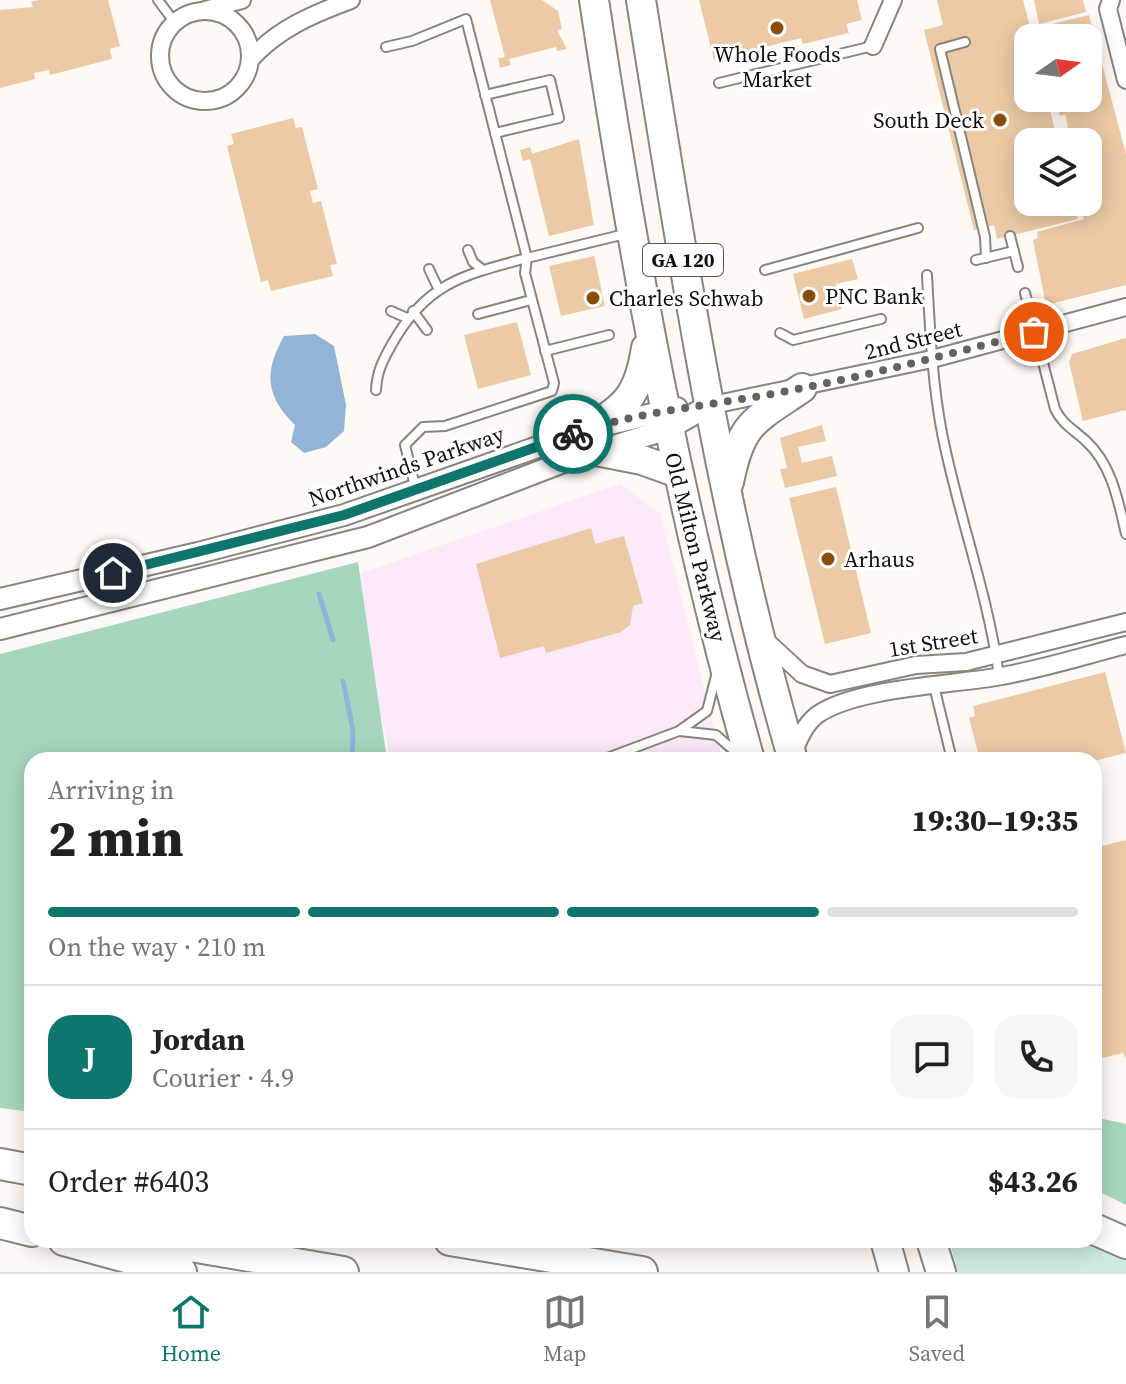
<!DOCTYPE html>
<html lang="en">
<head>
<meta charset="utf-8">
<style>
  :root { --surface:#fff; --page:#f6f6f6; --text:#222; --muted:#767676; --line:#e0e0e0; --accent:#0f766e }
  body { margin:0; font-family:"Source Serif 4",serif; background:var(--page); color:var(--text); height:100vh; display:flex; flex-direction:column; font-size:30px; white-space:nowrap }
  * { box-sizing:border-box; margin:0 }
  p { font-size:26px; color:var(--muted) }
  .icon { flex:none; width:44px; height:44px; fill:none; stroke:currentColor; stroke-width:2; stroke-linecap:round; stroke-linejoin:round }
  .map { position:relative; flex:1; overflow:hidden }
  .drawer { position:absolute; left:24px; top:752px; width:1078px; height:496px; display:flex; flex-direction:column; background:var(--surface); border-radius:24px; box-shadow:0 4px 20px #0003 }
  .drawer>* { flex:none }
  .needle { width:52px; rotate:76deg }
  .buttons { position:absolute; left:1014px; top:24px; display:grid; gap:16px }
  .buttons a { display:grid; place-items:center; width:88px; height:88px; border-radius:16px; background:var(--surface); box-shadow:0 4px 20px #0003; font-size:40px }
  .pin { position:absolute; display:grid; place-items:center; width:68px; height:68px; color:#fff; margin:-34px; border:4px solid #fff; border-radius:50%; box-shadow:0 2px 8px #0007 }
  .courier { position:absolute; display:grid; place-items:center; width:80px; height:80px; margin:-40px; border:6px solid #0f766e; border-radius:50%; background:#fff; color:#222; box-shadow:0 2px 10px #0007 }
  .head em { font-style:normal; font-weight:800 }
  .head div { display:flex; flex-direction:column-reverse }
  .head { display:flex; align-items:center; justify-content:space-between; height:136px; padding:0 24px }
  h1 { font-size:52px; font-weight:800; line-height:60px }
  .bar { display:grid; grid-template-columns:repeat(4,1fr); gap:12px 8px; align-content:center; height:96px; padding:0 24px }
  .bar i { height:10px; border-radius:6px; background:var(--line) }
  .bar .selected { background:var(--accent) }
  .bar p { grid-column:span 4 }
  .line { display:flex; align-items:center; gap:20px; padding:0 24px; border-top:2px solid var(--line) }
  .line div { flex:1 }
  .round { display:grid; place-items:center; flex:none; width:84px; height:84px; border-radius:24px; background:var(--page) }
  .tabs { display:flex; justify-content:space-around; align-items:center; height:112px; border-top:2px solid var(--line); background:var(--surface); font-size:22px; color:var(--muted) }
  .tabs a { display:grid; justify-items:center; gap:4px }
  .tabs .selected { color:var(--accent) }
  .map>svg:first-child { display:block }
  .education { fill:#fceafb }
  .green { fill:#ccebdb }
  .forest { fill:#a6d7be }
  .water { fill:#92b4d7 }
  .lines { fill:none; stroke-linecap:round; stroke-linejoin:round }
  .stream { stroke:#92b4d7; stroke-width:5 }
  .building { fill:#eccaa5 }
  .service-casing { stroke:#89847e; stroke-width:12 }
  .minor-casing { stroke:#89847e; stroke-width:20 }
  .tertiary-casing { stroke:#89847e; stroke-width:24 }
  .trunk-casing { stroke:#89847e; stroke-width:32 }
  .motorway-casing { stroke:#89847e; stroke-width:34 }
  .service { stroke:#fff; stroke-width:8 }
  .minor { stroke:#fff; stroke-width:16 }
  .tertiary { stroke:#fff; stroke-width:20 }
  .trunk { stroke:#fff; stroke-width:28 }
  .motorway { stroke:#fff; stroke-width:30 }
  .done { stroke:#65625e; stroke-width:8; stroke-dasharray:0 14.4 }
  .route { stroke:#0f766e; stroke-width:10 }
  .poi-dot { fill:#884d08; stroke:#fff; stroke-width:3 }
  .labels { text-anchor:middle; dominant-baseline:central; stroke-width:6; stroke-linejoin:round; paint-order:stroke }
  .shield { fill:#fff; stroke:#595856; stroke-width:2 }
  .shield-label { font-size:20px; font-weight:bold; fill:#12100e }
  .poi-label { font-size:22px; fill:#12100e; stroke:#fff; text-anchor:start }
  .street-label { font-size:22px; fill:#12100e; stroke:#fff }
</style>
</head>
<body>
<div class="map">
<svg width="1126" height="1272" viewBox="0 0 1126 1272">
  <rect width="100%" height="100%" fill="#fef9f4"/>
  <path class="education" d="M620,484L660,513L722,760H391L349,577Z"/>
  <path class="green" d="M949,1240H1077L1126,1259V1272H958Z"/>
  <g class="forest">
    <path d="M358,562L387,760H32V1112L0,1108V654Z"/>
    <path d="M1094,1117L1126,1124V1205L1094,1189Z"/>
  </g>
  <path class="water" d="M315,334L334,346L346,405L344,431L326,447L304,453L291,442L295,425C265,396 264,371 284,336Z"/>
  <g class="lines">
    <g class="stream">
      <path d="M319,594L333,640"/>
      <path d="M343,681L353,730L352,760"/>
    </g>
  </g>
  <g class="building">
    <path d="M40,0H108L120,46L110,49L112,59L50,75L49,70L34,73L35,79L0,88V10L33,7L31,2Z"/>
    <path d="M490,0H542L558,11L562,29L557,30L567,49L557,51L556,47L509,59L511,65L500,68L498,58L505,57Z"/>
    <path d="M699,0H857L862,20L846,24L849,33L803,44L801,38L714,60Z"/>
    <path d="M937,0H1023L1033,38H1028V98H1047L1058,142H1028V202H1073L1078,219L997,239L994,225L974,230L924,30L943,25Z"/>
    <path d="M1034,0H1083L1086,12L1039,24Z"/>
    <path d="M1089,15L1126,154V285L1046,305L1033,240L1038,238L1037,232L1084,219L1080,209L1088,202V142H1064L1061,131L1068,127L1065,114L1060,116L1056,102L1061,98H1088V38H1043L1040,27Z"/>
    <path d="M293,118L296,128L302,127L318,189L310,191L313,203L321,201L337,264L330,265L333,276L271,291L268,280L261,282L227,146L234,144L231,134Z"/>
    <path d="M579,139L594,225L549,236L530,159L523,161L520,150L530,147L532,154Z"/>
    <path d="M594,256L605,306L561,316L549,266Z"/>
    <path d="M852,259L858,279L836,284L842,309L804,319L793,274Z"/>
    <path d="M517,322L531,375L478,389L464,335Z"/>
    <path d="M1126,338V410L1083,421L1069,362L1072,354Z"/>
    <path d="M822,425L826,441L798,447L802,463L832,456L837,476L785,488L780,469L787,468L780,438Z"/>
    <path d="M836,487L871,633L825,644L789,498Z"/>
    <path d="M591,528L595,544L624,536L643,603L633,606L630,625L621,632L546,653L544,646L500,658L476,564Z"/>
    <path d="M1105,672L1126,753L1094,761L980,760L969,718L975,716L973,706Z"/>
    <path d="M1126,840V1059L1123,1053L1094,1060V848Z"/>
  </g>
  <g class="lines">
    <defs>
      <g id="service">
        <path d="M158,0L175,23"/>
        <path d="M965,42L940,49L985,237L986,258"/>
        <path d="M719,83L873,46"/>
        <path d="M485,95L550,80L559,118L495,133"/>
        <path d="M1010,236L1018,267"/>
        <path d="M468,250L473,262L483,270"/>
        <path d="M976,260L1014,251"/>
        <path d="M429,269L438,288"/>
        <path d="M765,270L918,228"/>
        <path d="M927,275C930,328 932,381 942,433C958,515 988,593 999,676"/>
        <path d="M1025,293L1055,409C1063,425 1073,429 1086,441C1112,465 1118,500 1126,534"/>
        <path d="M391,311L407,318"/>
        <path d="M413,311L427,330"/>
        <path d="M478,314L531,300"/>
        <path d="M780,333L793,340L881,319"/>
        <path d="M545,351L609,335"/>
        <path d="M376,390C377,371 383,360 392,344C426,283 463,275 527,258L466,19L412,41L386,47"/>
        <path d="M416,490L405,445L423,427L445,426L552,391L554,383L525,273L527,258L629,233"/>
        <path d="M934,686L952,760"/>
        <path d="M680,731L716,735L739,755"/>
        <path d="M607,758L679,731L707,711L717,672"/>
      </g>
      <g id="minor">
        <path d="M1111,0L1108,9L1126,80"/>
        <path d="M205,10L242,0"/>
        <circle cx="205" cy="56" r="45"/>
        <path d="M873,46L893,0"/>
        <path d="M250,60C277,29 313,14 351,0"/>
        <path d="M708,406L932,359L1126,307"/>
        <path d="M763,638L802,674L830,684L916,665L966,662L1126,622"/>
        <path d="M792,756C798,741 804,725 817,715C855,688 949,685 996,677C1039,670 1083,656 1126,645"/>
      </g>
      <g id="tertiary">
        <path d="M0,599L198,553L344,515L589,429L677,408"/>
        <path d="M0,629L368,537L569,460L668,429L708,406"/>
      </g>
      <g id="trunk">
        <path d="M594,0C633,257 679,510 750,760"/>
        <path d="M641,0C682,255 720,511 793,760"/>
        <path d="M589,429C628,406 639,393 646,348"/>
        <path d="M596,451L642,460L678,473"/>
        <path d="M729,482C741,422 754,421 802,388"/>
        <path d="M885,1240L894,1272"/>
        <path d="M931,1240L941,1272"/>
      </g>
      <g id="motorway">
        <path d="M0,1164L32,1170"/>
        <path d="M0,1223L32,1231"/>
        <path d="M1094,1229L1126,1243"/>
        <path d="M64,1240L181,1272"/>
        <path d="M156,1240L343,1272"/>
        <path d="M450,1240L642,1272"/>
      </g>
    </defs>
    <use href="#service" class="service-casing"/>
    <use href="#minor" class="minor-casing"/>
    <use href="#tertiary" class="tertiary-casing"/>
    <use href="#trunk" class="trunk-casing"/>
    <use href="#motorway" class="motorway-casing"/>
    <use href="#service" class="service"/>
    <use href="#minor" class="minor"/>
    <use href="#tertiary" class="tertiary"/>
    <use href="#trunk" class="trunk"/>
    <use href="#motorway" class="motorway"/>
  </g>
  <g class="lines">
    <path class="done" d="M573,434C639,411 709,406 777,393C864,377 949,354 1034,332"/>
    <path class="route" d="M113,573L344,515L573,434"/>
  </g>
  <g class="poi-dot">
    <circle cx="777" cy="28" r="8"/>
    <circle cx="1000" cy="120" r="8"/>
    <circle cx="809" cy="296" r="8"/>
    <circle cx="593" cy="298" r="8"/>
    <circle cx="828" cy="559" r="8"/>
  </g>
  <g class="labels">
    <rect class="shield" x="643" y="244" width="80" height="32" rx="6"/>
    <g class="shield-label">
      <text x="683" y="260">GA 120</text>
    </g>
    <g class="poi-label">
      <text x="777" y="54" text-anchor="middle">Whole Foods<tspan x="777" dy="25">Market</tspan></text>
      <text x="984" y="120" text-anchor="end">South Deck</text>
      <text x="825" y="296">PNC Bank</text>
      <text x="609" y="298">Charles Schwab</text>
      <text x="844" y="559">Arhaus</text>
    </g>
    <g class="street-label">
      <text transform="translate(913 340) rotate(-14)">2nd Street</text>
      <text transform="translate(406 466) rotate(-19)">Northwinds Parkway</text>
      <text transform="translate(696 547) rotate(76)">Old Milton Parkway</text>
      <text transform="translate(933 642) rotate(-9)">1st Street</text>
    </g>
  </g>
</svg>
<div class="buttons">
<a><svg class="needle" viewBox="-14 -14 28 28"><path d="M0-13l5 13h-10z" fill="#e53935"/><path d="M0 13l5-13h-10z" fill="#767676"/></svg></a>
<a><svg class="icon" aria-label="layers" viewBox="0 0 24 24"><path d="M12 4l9 5-9 5-9-5zM3 14l9 5 9-5"/></svg></a>
</div>
<div class="pin" style="left:1034px;top:332px;background:#ea580c"><svg class="icon" aria-label="bag" viewBox="0 0 24 24"><path d="M5 8h14l-1 12H6zM9 8a3 3 0 0 1 6 0"/></svg></div>
<div class="pin" style="left:113px;top:573px;background:#1f2937"><svg class="icon" aria-label="home" viewBox="0 0 24 24"><path d="M3 11l9-7 9 7M6 9v11h12V9"/></svg></div>
<div class="courier" style="left:573px;top:434px"><svg class="icon" aria-label="bike" viewBox="0 0 24 24"><circle cx="6" cy="16" r="4"/><circle cx="18" cy="16" r="4"/><path d="M6 16l4-8h5l3 8M10 8l3 8H6M13 5h3"/></svg></div>
<section class="drawer">
<div class="head"><div><h1>2 min</h1><p>Arriving in</p></div><em>19:30–19:35</em></div>
<div class="bar"><i class="selected"></i><i class="selected"></i><i class="selected"></i><i></i><p>On the way · 210 m</p></div>
<div class="line" style="height:144px"><b class="round" style="background:var(--accent);color:#fff">J</b><div><b>Jordan</b><p>Courier · 4.9</p></div><a class="round"><svg class="icon" aria-label="chat" viewBox="0 0 24 24"><path d="M4 5h16v11H9l-5 4z"/></svg></a><a class="round"><svg class="icon" aria-label="phone" viewBox="0 0 24 24"><path d="M5 4h4l2 5-3 2q2 4 5 5l2-3 5 2v4C11 20 4 13 5 4z"/></svg></a></div>
<div class="line" style="height:104px"><div>Order #6403</div><b>$43.26</b></div>
</section>
</div>
<nav class="tabs">
<a class="selected"><svg class="icon" aria-label="home" viewBox="0 0 24 24"><path d="M3 11l9-7 9 7M6 9v11h12V9"/></svg>Home</a>
<a><svg class="icon" aria-label="map" viewBox="0 0 24 24"><path d="M3 6l6-2 6 2 6-2v14l-6 2-6-2-6 2zM9 4v14M15 6v14"/></svg>Map</a>
<a><svg class="icon" aria-label="saved" viewBox="0 0 24 24"><path d="M7 4h10v16l-5-4-5 4z"/></svg>Saved</a>
</nav>
</body>
</html>
